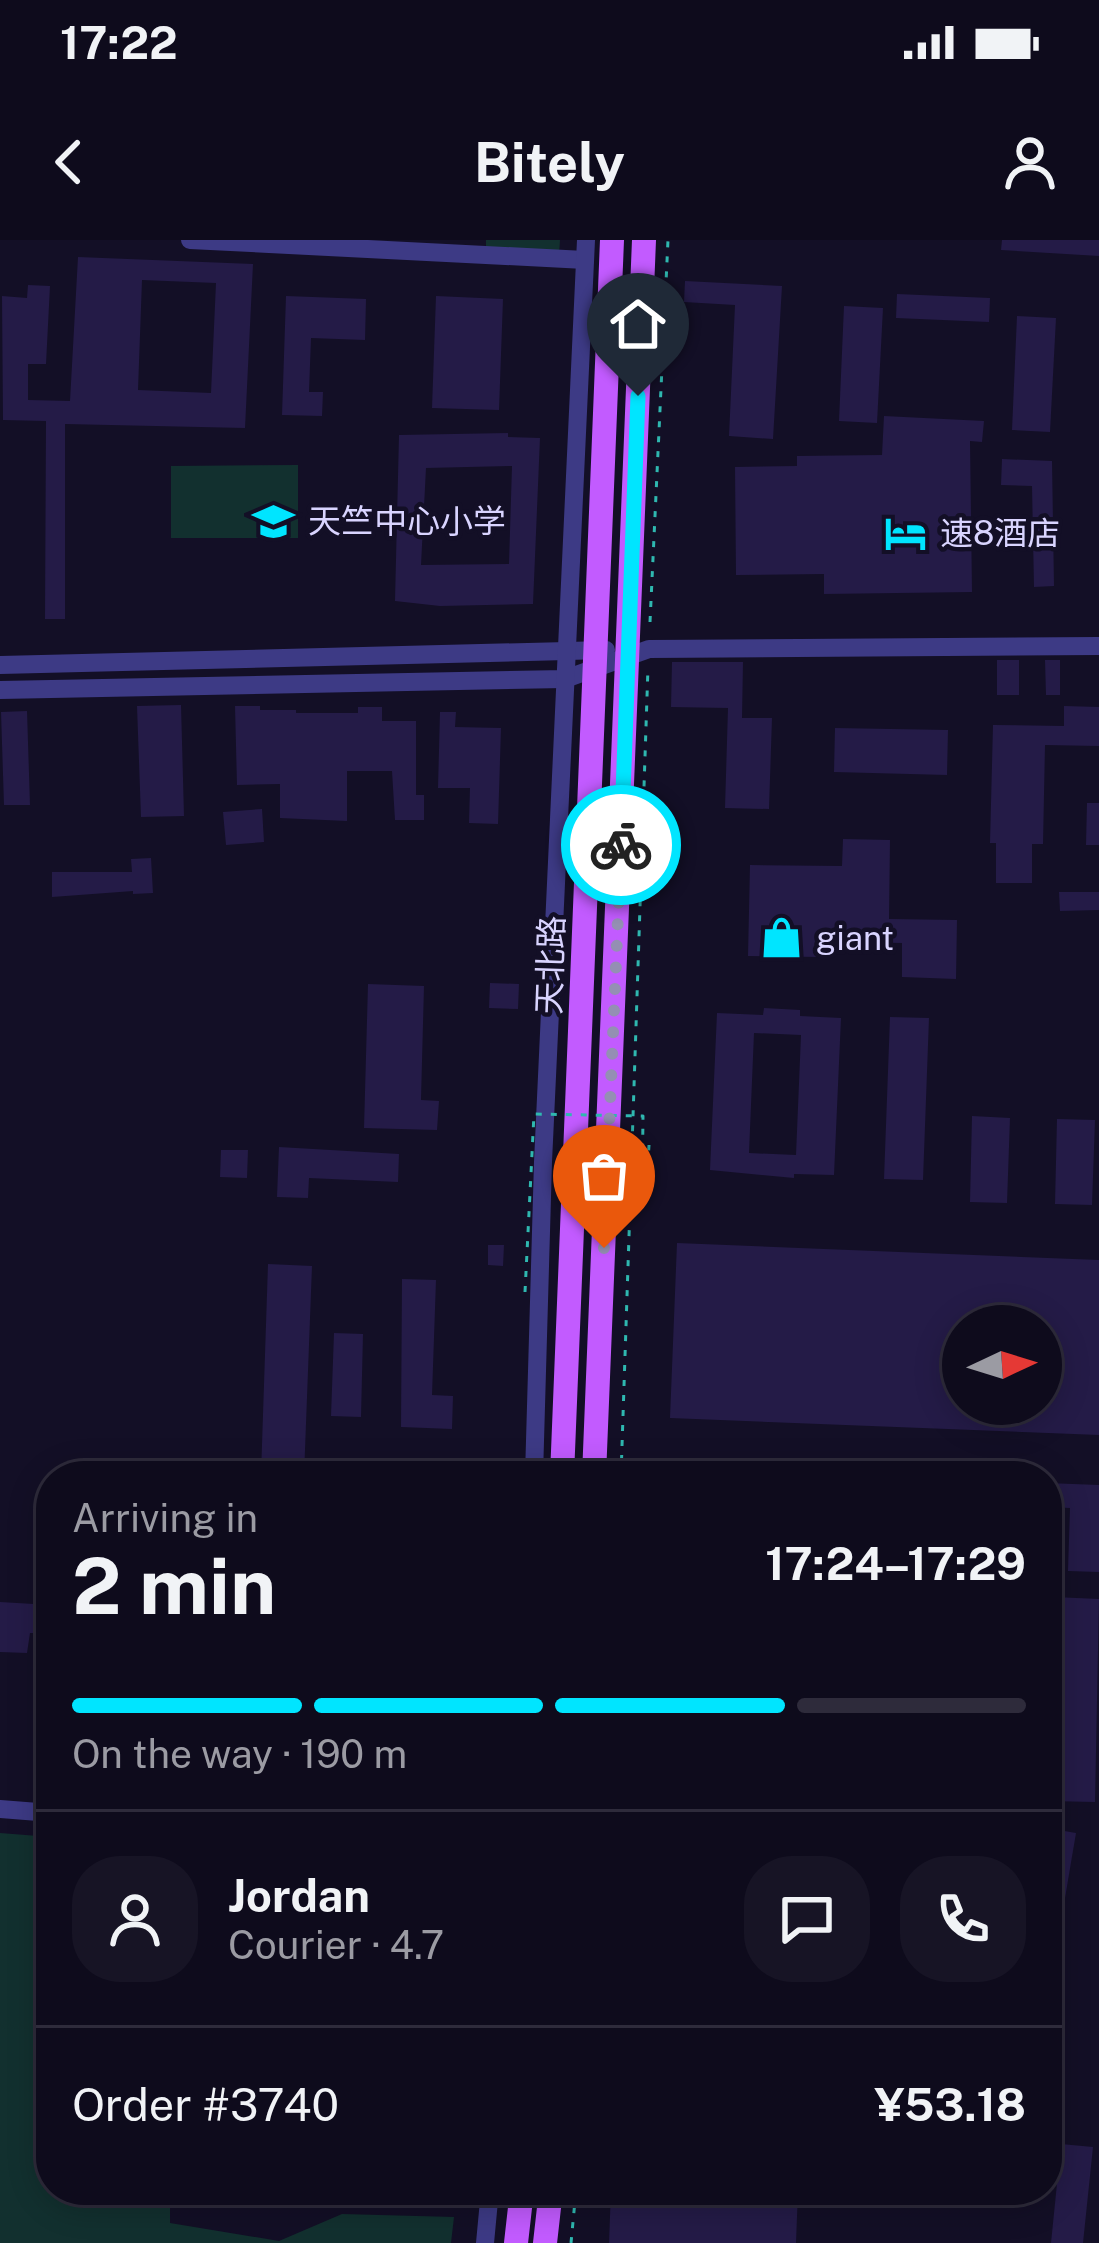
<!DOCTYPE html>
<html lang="en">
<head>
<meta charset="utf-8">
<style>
  :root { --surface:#0e0b1c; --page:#171425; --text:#f1f3f6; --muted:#9b9ba3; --line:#2e2b3b; --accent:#00e5ff }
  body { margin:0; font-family:"Public Sans","Noto Sans SC",sans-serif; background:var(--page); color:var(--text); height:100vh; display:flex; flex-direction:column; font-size:45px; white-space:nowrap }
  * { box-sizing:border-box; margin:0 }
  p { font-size:39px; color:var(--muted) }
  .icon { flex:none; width:66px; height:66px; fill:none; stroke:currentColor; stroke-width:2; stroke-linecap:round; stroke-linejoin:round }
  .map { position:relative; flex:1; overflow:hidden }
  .sheet { position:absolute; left:36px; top:1221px; width:1026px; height:744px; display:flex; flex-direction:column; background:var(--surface); border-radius:48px; box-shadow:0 6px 30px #0003,0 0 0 3px var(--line) }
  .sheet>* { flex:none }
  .needle { width:78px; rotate:86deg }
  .fabs { position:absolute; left:942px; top:1065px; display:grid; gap:24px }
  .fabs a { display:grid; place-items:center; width:120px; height:120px; border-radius:50%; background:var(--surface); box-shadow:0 6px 30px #0003,0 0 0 3px var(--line); font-size:60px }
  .pin { position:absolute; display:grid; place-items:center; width:102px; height:102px; color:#fff; margin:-123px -51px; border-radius:50% 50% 50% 0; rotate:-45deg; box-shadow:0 0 12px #0007 }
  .pin .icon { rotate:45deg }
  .courier { position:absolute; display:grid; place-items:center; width:120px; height:120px; margin:-60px; border:9px solid #00e5ff; border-radius:50%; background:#fff; color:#222; box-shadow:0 3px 15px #0007 }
  .summary em { font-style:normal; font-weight:700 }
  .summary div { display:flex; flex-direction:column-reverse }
  .summary { display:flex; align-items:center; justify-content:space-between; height:204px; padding:0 36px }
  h1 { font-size:78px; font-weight:700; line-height:90px }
  .bar { display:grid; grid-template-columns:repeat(4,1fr); gap:18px 12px; align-content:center; height:144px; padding:0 36px }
  .bar i { height:15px; border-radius:9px; background:var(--line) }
  .bar .selected { background:var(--accent) }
  .bar p { grid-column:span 4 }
  .line { display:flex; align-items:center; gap:30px; padding:0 36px; border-top:3px solid var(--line) }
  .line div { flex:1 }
  .round { display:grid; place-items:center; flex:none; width:126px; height:126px; border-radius:48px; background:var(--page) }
  .status { display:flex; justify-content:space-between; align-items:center; height:84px; padding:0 60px; background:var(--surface); direction:ltr }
  .status svg { height:33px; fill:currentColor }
  header { display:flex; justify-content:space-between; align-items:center; height:156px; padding:0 36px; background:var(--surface); font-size:54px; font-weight:700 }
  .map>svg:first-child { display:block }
  .green { fill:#12302f }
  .building { fill:#241b47; fill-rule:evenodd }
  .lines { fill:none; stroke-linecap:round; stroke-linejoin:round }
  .path { stroke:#2fb8b0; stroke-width:3; stroke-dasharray:6 9; stroke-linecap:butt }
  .minor { stroke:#3d3a85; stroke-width:18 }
  .major { stroke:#c25bff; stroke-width:24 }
  .path-bridge { stroke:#2fb8b0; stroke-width:3; stroke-dasharray:6 9; stroke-linecap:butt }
  .done { stroke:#948fb3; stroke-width:12; stroke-dasharray:0 21.6 }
  .route { stroke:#00e5ff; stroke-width:15 }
  .labels { text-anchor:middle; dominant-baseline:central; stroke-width:9; stroke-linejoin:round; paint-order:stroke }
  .poi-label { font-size:33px; fill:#d9d4ff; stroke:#130f26; text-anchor:start }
  .street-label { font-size:33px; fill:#d9d4ff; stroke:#130f26 }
</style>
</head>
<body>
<div class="status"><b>17:22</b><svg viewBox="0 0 49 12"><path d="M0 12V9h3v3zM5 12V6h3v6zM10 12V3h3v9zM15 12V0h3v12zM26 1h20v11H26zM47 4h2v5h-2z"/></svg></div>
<header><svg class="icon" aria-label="back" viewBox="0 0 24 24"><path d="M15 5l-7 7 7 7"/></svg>Bitely<svg class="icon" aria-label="person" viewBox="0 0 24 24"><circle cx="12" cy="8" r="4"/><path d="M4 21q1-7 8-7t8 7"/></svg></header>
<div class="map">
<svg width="1099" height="2003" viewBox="0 0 1099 2003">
  <rect width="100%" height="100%" fill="#130f26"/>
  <g class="green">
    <path d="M486,0H560L559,15L486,11Z"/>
    <path d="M298,225V298H171V226Z"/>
    <path d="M0,1593L51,1597V1950H170V1983L279,2001L342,1974L454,1977L451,2003H0Z"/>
  </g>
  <g class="building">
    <path d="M1002,0H1099V16L1001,10Z"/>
    <path d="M78,17L253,24L245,188L65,184V379H45L46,181L3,180L2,56L27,58L28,45L50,46L46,124H28V160L70,161ZM142,40L216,43L211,153L138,150Z"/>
    <path d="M685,41L782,46L773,199L729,196L735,65L684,62Z"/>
    <path d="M897,54L990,58L989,82L896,78Z"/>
    <path d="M286,56L366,59L365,100L311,98L309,152H323L322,176L282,175Z"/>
    <path d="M436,56L503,59L499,170L432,168Z"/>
    <path d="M844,66L883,68L877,183L839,181Z"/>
    <path d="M1017,76L1056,78L1050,192L1012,190Z"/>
    <path d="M884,176L984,181L982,202L970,201L972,352L824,354V334L736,335L735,227L797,226V216L882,215Z"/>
    <path d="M508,193V197L540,198L533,364L440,366L395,361L399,195ZM512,226L509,324L421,325L426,228Z"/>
    <path d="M1002,219L1052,221L1054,346L1034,347L1032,246L1001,245Z"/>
    <rect x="997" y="420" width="22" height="35"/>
    <path d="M1045,420H1060V455H1046Z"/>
    <path d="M672,422H743L742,478H772L769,569L725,568L728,468L671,467Z"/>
    <path d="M181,465L184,576L141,577L137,466Z"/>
    <path d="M235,466H260V470H296V473H358V467H382V481H416V555H424V580H395L392,531H347V581L280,578V544L237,545Z"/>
    <path d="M1064,466L1099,467V506L1045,505L1043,604H1032V643H996V603H990L993,485L1064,486Z"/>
    <path d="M27,471L30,565H4L1,472Z"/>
    <path d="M440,472H456L455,487L501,488L498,584L469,583L470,548H438Z"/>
    <path d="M835,488L948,490L947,535L834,532Z"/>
    <path d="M1087,563H1099V605H1086Z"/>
    <path d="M262,569L264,602L226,605L223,572Z"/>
    <path d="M843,599L890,600L889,679L957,680L956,739L902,737V703L820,701V717L748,716L750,625L842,626Z"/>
    <path d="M151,618L153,653L133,654V651L52,657V632H132L131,619Z"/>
    <path d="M1059,652H1099V670L1060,671Z"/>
    <path d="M490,743L519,744L518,769L489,768Z"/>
    <path d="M368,744L424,746L421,860L439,861L437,890L364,888Z"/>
    <path d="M764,768L800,770V776L841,778L834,935L794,934V938L710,930L717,773L763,775ZM754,793L801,795L796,915L749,913Z"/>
    <path d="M890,777L929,778L923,940L884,939Z"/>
    <path d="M972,876L1010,878L1007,963L970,962Z"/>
    <path d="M1057,879L1095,880L1092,965L1055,964Z"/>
    <path d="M279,907L399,914L398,942L309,938L308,958L277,957Z"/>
    <path d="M221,910H248L247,938L220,937Z"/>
    <path d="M677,1003L1099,1020V1195L670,1178ZM963,1086H1041V1164H963Z"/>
    <path d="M488,1005H504L503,1026L488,1025Z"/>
    <path d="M268,1024L312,1026L304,1236L261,1235Z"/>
    <path d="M402,1039L436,1040L432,1155L453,1156L452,1189L401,1187Z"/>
    <path d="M334,1093L363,1094L361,1177L331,1176Z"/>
    <path d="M1047,1243L1099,1245V1332L1068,1331L1070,1268L1047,1267Z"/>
    <path d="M1054,1357L1099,1359L1095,1562L1048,1561Z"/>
    <path d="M0,1362L51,1365V1393H30L27,1413L0,1412Z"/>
    <path d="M1047,1588L1076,1593L1054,1723L1047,1722Z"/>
    <path d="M1061,1904L1093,1907L1083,2003H1051Z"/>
    <path d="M611,1950H798L796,2003H609Z"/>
  </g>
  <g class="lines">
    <g class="path">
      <path d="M650,382L668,0"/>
      <path d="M621,1236L648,427"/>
      <path d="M571,2003L576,1950"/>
    </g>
    <g class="minor">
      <path d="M190,0L585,20"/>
      <path d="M0,425L606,410"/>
      <path d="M0,450L565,439L649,409L1099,406"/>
      <path d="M534,1236L543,922L586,0"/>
      <path d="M0,1569L51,1573"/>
      <path d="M485,2003L490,1950"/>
    </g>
    <g class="major">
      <path d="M562,1236L612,0"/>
      <path d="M594,1236L644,0"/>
      <path d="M516,2003L522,1950"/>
      <path d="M545,2003L551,1950"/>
    </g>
    <path class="path-bridge" d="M525,1052L534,874L643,876L642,958L646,957L649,905"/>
  </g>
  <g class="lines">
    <path class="done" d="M604,1008L621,605"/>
    <path class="route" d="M621,605L638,156"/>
  </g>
  <defs>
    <symbol id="school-bare" viewBox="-9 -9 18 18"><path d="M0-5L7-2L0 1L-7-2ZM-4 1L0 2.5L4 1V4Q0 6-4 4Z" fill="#00e5ff" stroke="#130f26" stroke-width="2.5" paint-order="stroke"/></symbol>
    <symbol id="hotel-bare" viewBox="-9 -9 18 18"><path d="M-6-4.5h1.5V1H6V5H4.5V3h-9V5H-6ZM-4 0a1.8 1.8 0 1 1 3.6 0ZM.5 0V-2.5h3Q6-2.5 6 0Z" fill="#00e5ff" stroke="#130f26" stroke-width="2.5" paint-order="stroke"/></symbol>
    <symbol id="shop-bare" viewBox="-9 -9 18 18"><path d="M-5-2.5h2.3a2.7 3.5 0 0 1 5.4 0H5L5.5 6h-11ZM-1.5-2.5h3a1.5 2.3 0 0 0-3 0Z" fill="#00e5ff" stroke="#130f26" stroke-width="2.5" paint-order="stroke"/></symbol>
  </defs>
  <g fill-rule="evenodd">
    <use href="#school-bare" x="244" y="252" width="59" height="59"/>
    <use href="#hotel-bare" x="876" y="264" width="59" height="59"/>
    <use href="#shop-bare" x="752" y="668" width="59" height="59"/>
  </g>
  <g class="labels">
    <g class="poi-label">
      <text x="308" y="281">天竺中心小学</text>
      <text x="940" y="293">速8酒店</text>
      <text x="816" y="698">giant</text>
    </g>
    <g class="street-label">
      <text transform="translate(550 725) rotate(-88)">天北路</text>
    </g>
  </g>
</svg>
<div class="fabs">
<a><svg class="needle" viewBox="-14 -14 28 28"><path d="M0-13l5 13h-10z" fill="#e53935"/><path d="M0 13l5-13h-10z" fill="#9b9ba3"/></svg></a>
</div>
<div class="pin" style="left:604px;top:1008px;background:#ea580c"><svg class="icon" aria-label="bag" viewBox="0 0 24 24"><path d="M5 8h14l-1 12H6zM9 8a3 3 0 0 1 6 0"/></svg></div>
<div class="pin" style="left:638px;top:156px;background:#1f2937"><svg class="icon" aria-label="home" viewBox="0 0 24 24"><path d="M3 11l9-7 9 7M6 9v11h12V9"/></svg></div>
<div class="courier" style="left:621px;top:605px"><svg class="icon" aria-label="bike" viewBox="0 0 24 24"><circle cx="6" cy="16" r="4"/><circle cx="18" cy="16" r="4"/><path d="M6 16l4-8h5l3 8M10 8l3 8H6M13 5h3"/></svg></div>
<section class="sheet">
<div class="summary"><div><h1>2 min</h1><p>Arriving in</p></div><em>17:24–17:29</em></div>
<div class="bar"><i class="selected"></i><i class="selected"></i><i class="selected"></i><i></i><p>On the way · 190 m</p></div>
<div class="line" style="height:216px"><a class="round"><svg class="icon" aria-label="person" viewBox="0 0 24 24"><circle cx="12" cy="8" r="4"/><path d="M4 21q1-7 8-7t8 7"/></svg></a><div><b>Jordan</b><p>Courier · 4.7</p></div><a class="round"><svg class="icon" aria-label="chat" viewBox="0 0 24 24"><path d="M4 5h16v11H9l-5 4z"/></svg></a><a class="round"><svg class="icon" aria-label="phone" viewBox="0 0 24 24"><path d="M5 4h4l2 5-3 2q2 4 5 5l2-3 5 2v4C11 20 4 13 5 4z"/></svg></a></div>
<div class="line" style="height:156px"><div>Order #3740</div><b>¥53.18</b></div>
</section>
</div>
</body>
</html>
